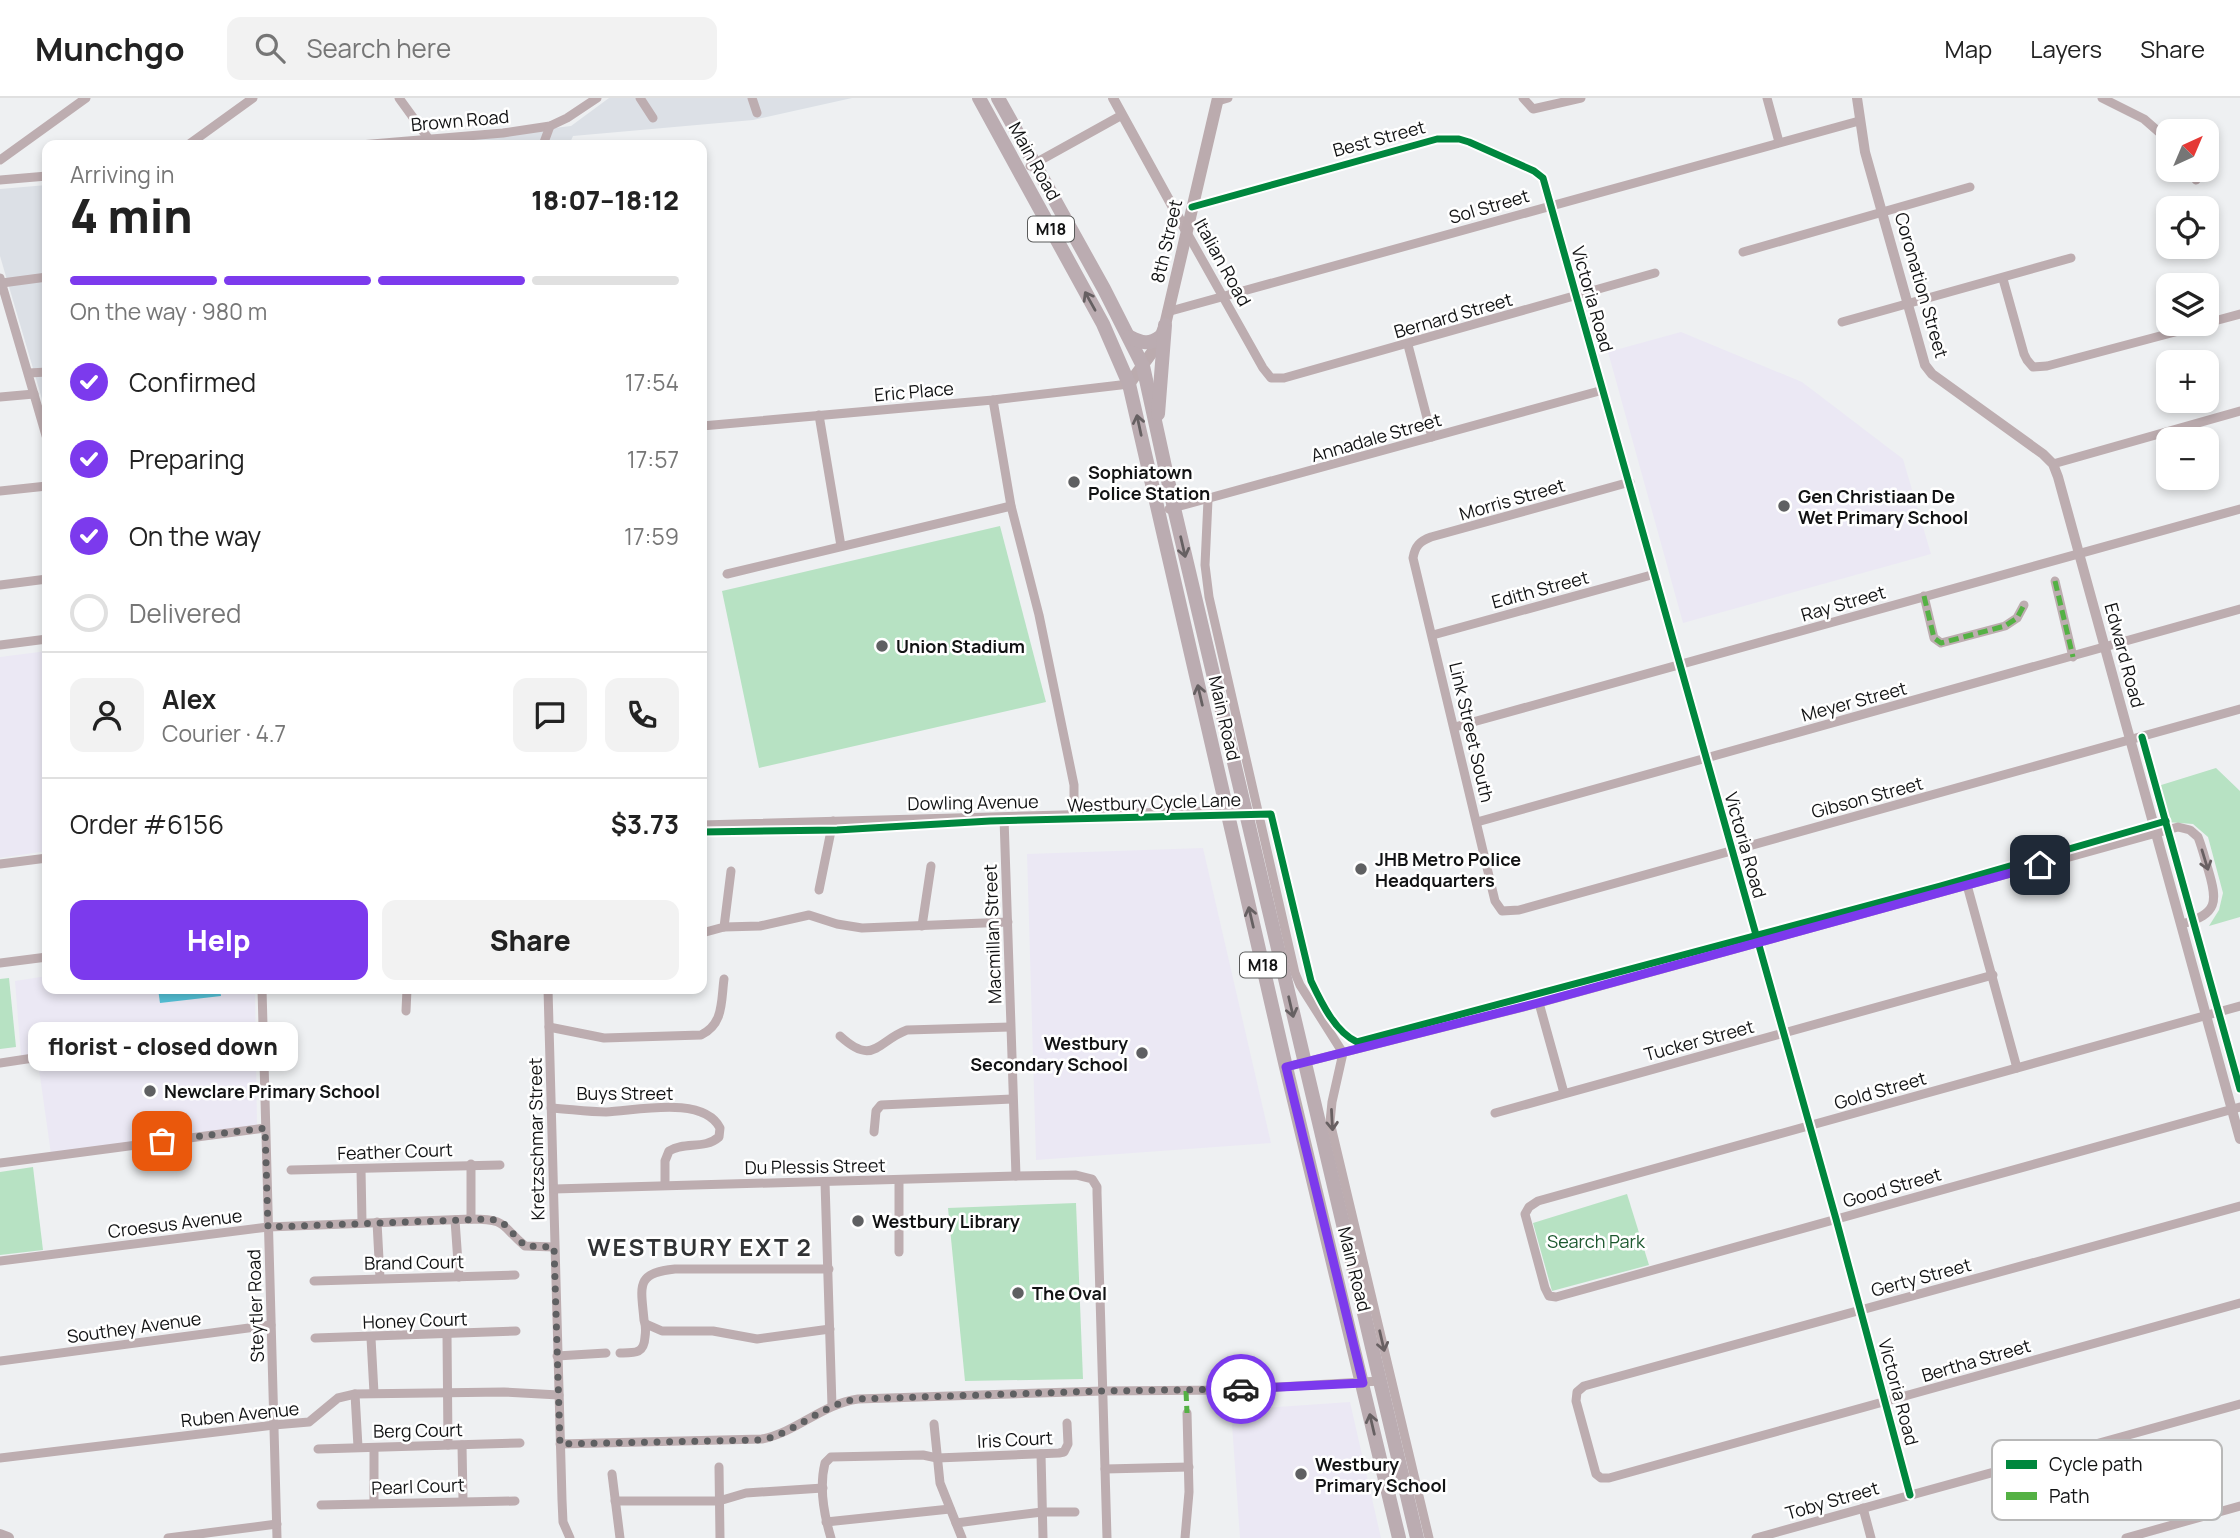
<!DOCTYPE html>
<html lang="en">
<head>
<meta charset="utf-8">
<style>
  :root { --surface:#fff; --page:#f2f2f2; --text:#222; --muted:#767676; --line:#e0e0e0; --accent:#7c3aed }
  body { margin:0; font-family:Manrope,sans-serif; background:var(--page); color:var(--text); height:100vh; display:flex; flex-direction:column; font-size:26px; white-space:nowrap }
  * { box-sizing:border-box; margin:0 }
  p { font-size:23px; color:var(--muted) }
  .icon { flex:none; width:38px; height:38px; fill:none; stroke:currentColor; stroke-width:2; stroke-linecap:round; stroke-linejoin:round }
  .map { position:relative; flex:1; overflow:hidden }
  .panel { position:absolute; left:42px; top:42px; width:665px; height:854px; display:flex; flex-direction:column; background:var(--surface); border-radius:14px; box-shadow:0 4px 10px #0003 }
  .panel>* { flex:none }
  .needle { width:46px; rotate:44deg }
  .controls { position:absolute; left:2156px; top:21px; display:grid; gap:14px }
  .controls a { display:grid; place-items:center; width:63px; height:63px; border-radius:14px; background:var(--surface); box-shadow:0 4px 10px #0003; font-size:35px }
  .pin { position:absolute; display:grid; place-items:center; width:60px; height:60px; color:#fff; margin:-30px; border-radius:14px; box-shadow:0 4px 10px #0006 }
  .courier { position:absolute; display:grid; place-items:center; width:70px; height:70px; margin:-35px; border:5px solid #7c3aed; border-radius:50%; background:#fff; color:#222; box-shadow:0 2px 9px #0007 }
  .bubble { position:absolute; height:49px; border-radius:14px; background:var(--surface); box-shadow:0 4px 10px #0003; font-size:23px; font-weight:800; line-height:49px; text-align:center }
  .head em { font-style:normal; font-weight:800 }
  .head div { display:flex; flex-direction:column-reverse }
  .head { display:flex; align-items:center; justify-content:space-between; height:119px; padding:0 28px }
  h1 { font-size:46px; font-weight:800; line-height:52px }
  .bar { display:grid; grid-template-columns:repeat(4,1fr); gap:10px 7px; align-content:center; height:84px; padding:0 28px }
  .bar i { height:9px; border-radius:5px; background:var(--line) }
  .bar .selected { background:var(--accent) }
  .bar p { grid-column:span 4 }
  .line { display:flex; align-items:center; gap:18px; padding:0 28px; border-top:2px solid var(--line) }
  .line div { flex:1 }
  .round { display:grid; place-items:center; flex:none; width:74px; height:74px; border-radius:14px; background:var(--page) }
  ol { padding:0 28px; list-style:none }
  li { display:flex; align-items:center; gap:21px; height:77px }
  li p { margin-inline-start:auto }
  li .icon { padding:7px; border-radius:50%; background:var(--accent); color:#fff; stroke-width:4 }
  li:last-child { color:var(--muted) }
  li i { width:38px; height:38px; border:4px solid var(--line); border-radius:50% }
  .button { display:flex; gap:14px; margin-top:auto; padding:14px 28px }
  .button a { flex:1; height:80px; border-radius:14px; background:var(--accent); color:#fff; font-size:28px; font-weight:800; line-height:80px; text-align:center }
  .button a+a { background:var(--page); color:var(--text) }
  header { display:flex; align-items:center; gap:42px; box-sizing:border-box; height:98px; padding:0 35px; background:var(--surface); border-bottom:2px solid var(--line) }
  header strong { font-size:33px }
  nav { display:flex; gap:38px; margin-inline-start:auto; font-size:24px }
  .search { width:490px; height:63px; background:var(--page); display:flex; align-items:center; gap:18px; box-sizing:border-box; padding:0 24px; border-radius:14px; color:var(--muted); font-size:26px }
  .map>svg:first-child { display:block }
  .built { fill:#dce0e6 }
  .education { fill:#ebe8f4 }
  .green { fill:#b7e2c3 }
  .water { fill:#55c3d9 }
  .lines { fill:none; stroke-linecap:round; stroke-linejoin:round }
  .minor { stroke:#bdadb0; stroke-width:9 }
  .tertiary { stroke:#bdadb0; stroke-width:10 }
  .secondary { stroke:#bbabae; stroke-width:12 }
  .primary { stroke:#bbacb1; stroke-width:14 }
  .quiet { stroke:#54b144; stroke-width:5; stroke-dasharray:10 5; stroke-linecap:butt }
  .cycleway-casing { stroke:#fff; stroke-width:11 }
  .cycleway { stroke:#00873e; stroke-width:7 }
  .oneway { stroke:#666062 }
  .oneway2 { stroke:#686062 }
  .done { stroke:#5f6062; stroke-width:7; stroke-dasharray:0 12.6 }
  .route { stroke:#7c3aed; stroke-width:9 }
  .poi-dot { fill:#5f6062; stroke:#fff; stroke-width:2.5 }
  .labels { text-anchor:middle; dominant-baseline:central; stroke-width:5; stroke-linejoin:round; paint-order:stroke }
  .shield { fill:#fff; stroke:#595a5a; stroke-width:2 }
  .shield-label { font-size:16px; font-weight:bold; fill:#121314 }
  .street-label { font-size:18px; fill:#121314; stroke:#fff }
  .poi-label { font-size:18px; font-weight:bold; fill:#121314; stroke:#fff; text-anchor:start }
  .park-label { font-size:18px; fill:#1d5930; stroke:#fff }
  .district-label { font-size:24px; font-weight:bold; letter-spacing:2px; fill:#313335; stroke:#fff }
  .key { fill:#fff; stroke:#b8b8b8; stroke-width:2 }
  .key-label { font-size:19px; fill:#121314 }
</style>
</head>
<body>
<header>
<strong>Munchgo</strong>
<div class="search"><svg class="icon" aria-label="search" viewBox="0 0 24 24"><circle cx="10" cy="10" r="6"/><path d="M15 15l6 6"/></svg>Search here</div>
<nav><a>Map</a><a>Layers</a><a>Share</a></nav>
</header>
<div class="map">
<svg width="2240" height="1440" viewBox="0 0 2240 1440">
  <rect width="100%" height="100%" fill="#eef0f2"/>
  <g class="built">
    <path d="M609,0H852L753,22L573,38L569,47H411L571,28Z"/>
    <path d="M47,87V318L0,158V91Z"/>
  </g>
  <g class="education">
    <path d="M1681,234L1802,284L1903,361L1931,456L1683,525L1608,254Z"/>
    <path d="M47,553V753L0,760V559Z"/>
    <path d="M1203,750L1271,1045L1036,1062L1027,756Z"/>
    <path d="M47,878V891H255L257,1027L51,1056L37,957L21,958L15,883Z"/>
    <path d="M1350,1304L1381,1440H1240L1231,1312Z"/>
  </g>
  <g class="green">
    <path d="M1000,428L1046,604L759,670L722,493Z"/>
    <path d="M2216,670L2240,693V819L2209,828L2219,812L2223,795L2208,739L2193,726L2167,724L2158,688Z"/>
    <path d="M9,880L16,949L0,951V881Z"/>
    <path d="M33,1069L43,1152L0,1157V1074Z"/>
    <path d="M1627,1096L1649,1167L1552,1193L1533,1125Z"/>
    <path d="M1076,1105L1083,1281L965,1283L948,1110Z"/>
  </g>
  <path class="water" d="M158,891H220L221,898L160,905Z"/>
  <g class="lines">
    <g class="minor">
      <path d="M399,0L428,40"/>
      <path d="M640,0L653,20"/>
      <path d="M752,0L757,15"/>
      <path d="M1523,0L1533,11L1581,0"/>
      <path d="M1767,0L1779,44"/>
      <path d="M2102,0L2144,21L2168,42"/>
      <path d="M1218,3L1228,0"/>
      <path d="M188,47L253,0"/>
      <path d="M360,47L503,35L550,28L567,20L597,0"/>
      <path d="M543,47L550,28"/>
      <path d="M0,62L86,0"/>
      <path d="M1030,68L1122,17"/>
      <path d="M2189,72L2196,82"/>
      <path d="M0,82L47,78"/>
      <path d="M1192,109L1437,41H1459L1469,44L1534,73L1543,80L1836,1121L1910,1397"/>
      <path d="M1186,133L1263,270L1271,280H1284L1655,175"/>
      <path d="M1743,154L1970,89"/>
      <path d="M0,180L47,341"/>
      <path d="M2003,181L2024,256L2027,262L2033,269L2047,268L2205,226"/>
      <path d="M2,185L47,179"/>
      <path d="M1167,214L1859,23"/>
      <path d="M1842,224L2071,160"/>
      <path d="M2207,225L2240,216"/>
      <path d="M1408,247L1432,339"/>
      <path d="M29,275L47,274"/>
      <path d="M0,299L34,296"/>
      <path d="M993,302L1011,408L1039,517L1074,687V718"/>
      <path d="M819,317L841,448"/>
      <path d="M702,328L993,302L1129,286"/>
      <path d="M2053,366L2240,313"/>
      <path d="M1630,384L1431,439C1420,443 1415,448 1413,460L1495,803L1502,813L1519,812L2240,611"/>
      <path d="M0,393L47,388"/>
      <path d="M1208,402L1205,467L1209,499L1295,875L1300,887L1343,955L1332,1004L1330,1024L1429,1440"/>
      <path d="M1169,411L1603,292"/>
      <path d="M727,476L1011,408"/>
      <path d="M2055,483L2073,559"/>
      <path d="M0,487L47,481"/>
      <path d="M1924,498L1934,540L1941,545L2005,528L2017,520L2024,507"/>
      <path d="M1433,537L1655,476"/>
      <path d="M0,547L47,541"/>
      <path d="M1455,629L2240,411"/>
      <path d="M1004,720L1016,1078"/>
      <path d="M1477,724L2240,511"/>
      <path d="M702,727L1246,712"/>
      <path d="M0,766L47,760"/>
      <path d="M1967,787L2017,970"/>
      <path d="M819,792L833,723"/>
      <path d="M922,828L931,768"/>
      <path d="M724,829L760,828L809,817L837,826L862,830L1008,824"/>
      <path d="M702,835L724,829L731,773"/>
      <path d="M0,865L47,859"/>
      <path d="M262,891L277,1440"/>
      <path d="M548,891L562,1402L563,1424L570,1440"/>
      <path d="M1539,905L1564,995"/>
      <path d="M2240,908L1538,1103L1529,1109L1525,1116L1545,1190L1549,1198L1556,1199L2240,1009"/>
      <path d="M406,913L407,891"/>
      <path d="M549,929L604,940L701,937C724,926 721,903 724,881"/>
      <path d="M840,938C874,969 877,943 907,932L1010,929"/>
      <path d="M0,965L40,959"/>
      <path d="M1286,969L1539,905L2178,729L2190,732L2198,739C2202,749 2205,761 2208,771C2218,804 2218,816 2182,826"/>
      <path d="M551,1010C569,1011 588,1014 606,1014C636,1013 703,997 720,1030L719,1039C704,1052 685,1043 669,1053L665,1063V1087"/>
      <path d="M1495,1015L1993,877"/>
      <path d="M874,1034L876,1013L881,1007L1012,1001"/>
      <path d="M0,1065L265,1030"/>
      <path d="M471,1066V1121"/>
      <path d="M361,1071L362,1124"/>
      <path d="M291,1072L500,1067"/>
      <path d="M899,1082V1154"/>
      <path d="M825,1084L832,1308"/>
      <path d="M554,1091L1016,1078L1076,1077L1092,1081L1097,1089V1095L1107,1440"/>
      <path d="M2240,1108L1584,1288L1577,1294L1576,1303L1596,1376L1601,1380H1609L2240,1205"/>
      <path d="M455,1122L459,1179"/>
      <path d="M377,1124L380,1180"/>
      <path d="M0,1163L268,1129L471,1121C508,1121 500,1127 525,1148L554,1149"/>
      <path d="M314,1183L515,1177"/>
      <path d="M646,1226L662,1233H713L757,1241L830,1231"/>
      <path d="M447,1237L448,1347"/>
      <path d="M315,1240L516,1233"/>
      <path d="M371,1240L374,1295"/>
      <path d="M620,1255C635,1255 644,1256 645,1239C646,1232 646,1228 644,1222C641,1188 635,1175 675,1171H829"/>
      <path d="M557,1258L606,1255"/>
      <path d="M0,1263L271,1227"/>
      <path d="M355,1296L358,1349"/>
      <path d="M934,1326L940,1385L962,1440"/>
      <path d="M560,1346L762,1341C797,1334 822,1306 858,1301L1103,1293L1227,1292L1380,1283"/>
      <path d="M462,1347L463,1402"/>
      <path d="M374,1350V1405"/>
      <path d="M318,1351L520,1345"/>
      <path d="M1041,1356L1043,1440"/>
      <path d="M0,1360L274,1327L309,1324L338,1300L355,1296L504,1294L559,1297"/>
      <path d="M719,1369L720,1440"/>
      <path d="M1105,1371L1189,1369"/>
      <path d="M612,1376L620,1440"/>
      <path d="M615,1403H719L746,1395L823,1390"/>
      <path d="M321,1407L515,1403"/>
      <path d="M1863,1410L1871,1440"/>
      <path d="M826,1424L950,1411"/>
      <path d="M956,1425L1042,1414H1075"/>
      <path d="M168,1440L277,1426"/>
      <path d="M831,1440C824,1417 819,1389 825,1365L831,1359L923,1357L937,1360L1059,1355L1064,1354L1068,1346L1067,1325"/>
      <path d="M1185,1440L1189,1394L1187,1315"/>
      <path d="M1756,1440L2240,1306"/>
      <path d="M2126,1440L2240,1408"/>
    </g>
    <g class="tertiary">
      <path d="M1113,0L1186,133"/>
      <path d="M1857,0L1865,54L1925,267L1932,276L2043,356L2053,366L2058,379L2240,1041"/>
    </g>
    <g class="secondary">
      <path d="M1129,286L1156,249L1165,227L1218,0"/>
      <path d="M0,1437L8,1440"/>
    </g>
    <g class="primary">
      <path d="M979,0L1103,226L1129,286L1286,969L1399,1440"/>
      <path d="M998,0L1104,191L1143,268L1174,410L1417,1440"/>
      <path d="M1130,239C1142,245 1149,247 1160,239"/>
      <path d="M1158,316L1165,227"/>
    </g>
    <g class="quiet">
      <path d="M2055,483L2073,559"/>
      <path d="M1924,498L1934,540L1941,545L2005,528L2017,520L2024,507"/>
      <path d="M1186,1293L1187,1315"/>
    </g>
    <defs>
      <g id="cycleway">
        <path d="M1192,109L1437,41H1459L1469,44L1534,73L1543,80L1836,1121L1910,1397"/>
        <path d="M2142,639L2240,991"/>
        <path d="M702,734L837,732L990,723L1271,716L1311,883C1321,904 1335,934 1357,944L1941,788L2166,723"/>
      </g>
    </defs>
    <use href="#cycleway" class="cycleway-casing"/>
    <use href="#cycleway" class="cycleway"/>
  </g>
  <defs><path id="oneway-shaft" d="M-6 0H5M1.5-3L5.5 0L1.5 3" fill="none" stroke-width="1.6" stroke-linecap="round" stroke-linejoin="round" transform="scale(1.75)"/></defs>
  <g class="oneway">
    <use href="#oneway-shaft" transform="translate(1090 203) rotate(-119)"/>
    <use href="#oneway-shaft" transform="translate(1139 327) rotate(-102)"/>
    <use href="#oneway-shaft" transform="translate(1183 449) rotate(77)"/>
    <use href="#oneway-shaft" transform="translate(1200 597) rotate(-103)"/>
    <use href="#oneway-shaft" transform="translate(1251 819) rotate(-103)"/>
    <use href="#oneway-shaft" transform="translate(1291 909) rotate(77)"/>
    <use href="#oneway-shaft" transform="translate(1372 1326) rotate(-103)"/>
  </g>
  <g class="oneway2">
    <use href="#oneway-shaft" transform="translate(2205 762) rotate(73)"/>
    <use href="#oneway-shaft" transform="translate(1332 1022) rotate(87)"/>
    <use href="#oneway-shaft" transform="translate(1382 1243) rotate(77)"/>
  </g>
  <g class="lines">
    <path class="done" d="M162,1043L265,1030L268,1129L491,1121L502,1124L525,1148L554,1149L560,1346L762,1342C797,1334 822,1306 858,1301L1103,1293L1241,1291"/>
    <path class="route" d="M1241,1291L1363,1285L1286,969L1538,905L2040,767"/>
  </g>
  <g class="poi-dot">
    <circle cx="1074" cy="384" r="7"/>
    <circle cx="1784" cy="408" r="7"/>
    <circle cx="882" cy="548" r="7"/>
    <circle cx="1361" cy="771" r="7"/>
    <circle cx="1142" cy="955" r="7"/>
    <circle cx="150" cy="993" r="7"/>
    <circle cx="858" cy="1123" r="7"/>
    <circle cx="1018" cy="1195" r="7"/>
    <circle cx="1301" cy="1376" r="7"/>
  </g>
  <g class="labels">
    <g class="shield">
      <rect x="1028" y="118.5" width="46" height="25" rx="5"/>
      <rect x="1240" y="854.5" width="46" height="25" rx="5"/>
    </g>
    <g class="shield-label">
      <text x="1051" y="131">M18</text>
      <text x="1263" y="867">M18</text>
    </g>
    <g class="street-label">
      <text transform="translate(460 22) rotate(-5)">Brown Road</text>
      <text transform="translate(1379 40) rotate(-15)">Best Street</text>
      <text transform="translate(1035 63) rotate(61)">Main Road</text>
      <text transform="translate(1489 108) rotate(-16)">Sol Street</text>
      <text transform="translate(1166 143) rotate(-77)">8th Street</text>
      <text transform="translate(1223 164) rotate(61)">Italian Road</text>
      <text transform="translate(1922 187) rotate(74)">Coronation Street</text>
      <text transform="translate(1593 201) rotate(74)">Victoria Road</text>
      <text transform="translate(1453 217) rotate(-16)">Bernard Street</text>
      <text transform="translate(914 293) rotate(-5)">Eric Place</text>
      <text transform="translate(1376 339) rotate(-16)">Annadale Street</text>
      <text transform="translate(1512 401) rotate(-16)">Morris Street</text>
      <text transform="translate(1540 491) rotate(-15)">Edith Street</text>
      <text transform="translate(1843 505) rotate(-16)">Ray Street</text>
      <text transform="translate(2125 557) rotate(75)">Edward Road</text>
      <text transform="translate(1854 603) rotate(-15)">Meyer Street</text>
      <text transform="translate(1225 620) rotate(77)">Main Road</text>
      <text transform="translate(1472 634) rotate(77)">Link Street South</text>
      <text transform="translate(1867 699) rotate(-15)">Gibson Street</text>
      <text transform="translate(973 704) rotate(-1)">Dowling Avenue</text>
      <text transform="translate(1154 704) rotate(-2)">Westbury Cycle Lane</text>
      <text transform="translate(1746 747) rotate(74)">Victoria Road</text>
      <text transform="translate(992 836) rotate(-92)">Macmillan Street</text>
      <text transform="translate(1699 942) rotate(-15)">Tucker Street</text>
      <text transform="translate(1880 992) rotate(-16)">Gold Street</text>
      <text x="625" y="995">Buys Street</text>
      <text transform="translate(536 1041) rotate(-91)">Kretzschmar Street</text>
      <text transform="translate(395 1053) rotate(-2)">Feather Court</text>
      <text transform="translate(815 1068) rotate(-1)">Du Plessis Street</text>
      <text transform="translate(1892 1089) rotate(-16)">Good Street</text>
      <text transform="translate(175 1125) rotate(-7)">Croesus Avenue</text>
      <text transform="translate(414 1164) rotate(-1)">Brand Court</text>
      <text transform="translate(1355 1171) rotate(76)">Main Road</text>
      <text transform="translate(1921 1179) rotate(-15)">Gerty Street</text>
      <text transform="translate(255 1208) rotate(-92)">Steytler Road</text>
      <text transform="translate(415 1222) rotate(-2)">Honey Court</text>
      <text transform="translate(134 1229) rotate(-8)">Southey Avenue</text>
      <text transform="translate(1976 1262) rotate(-16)">Bertha Street</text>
      <text transform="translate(1899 1294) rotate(75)">Victoria Road</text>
      <text transform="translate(240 1316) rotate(-6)">Ruben Avenue</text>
      <text transform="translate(418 1332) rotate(-1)">Berg Court</text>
      <text transform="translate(1015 1341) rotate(-3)">Iris Court</text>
      <text transform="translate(418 1388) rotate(-2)">Pearl Court</text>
      <text transform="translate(1832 1402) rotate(-16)">Toby Street</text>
    </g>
    <g class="poi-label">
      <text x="1088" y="374">Sophiatown<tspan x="1088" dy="21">Police Station</tspan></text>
      <text x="1798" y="398">Gen Christiaan De<tspan x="1798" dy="21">Wet Primary School</tspan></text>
      <text x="896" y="548">Union Stadium</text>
      <text x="1375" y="761">JHB Metro Police<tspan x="1375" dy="21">Headquarters</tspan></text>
      <text x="1128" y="945" text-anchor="end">Westbury<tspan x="1128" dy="21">Secondary School</tspan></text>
      <text x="164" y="993">Newclare Primary School</text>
      <text x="872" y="1123">Westbury Library</text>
      <text x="1032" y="1195">The Oval</text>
      <text x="1315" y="1366">Westbury<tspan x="1315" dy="21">Primary School</tspan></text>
    </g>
    <g class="park-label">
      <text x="1596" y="1143">Search Park</text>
    </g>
    <g class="district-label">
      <text x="700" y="1148">WESTBURY EXT 2</text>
    </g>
  </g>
  <rect x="1992" y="1342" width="230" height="80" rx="10" class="key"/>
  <rect x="2006" y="1362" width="31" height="9" fill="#00873e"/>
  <rect x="2006" y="1394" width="31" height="8" fill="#54b144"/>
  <g class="key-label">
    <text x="2049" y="1373">Cycle path</text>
    <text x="2049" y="1405">Path</text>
  </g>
</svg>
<div class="controls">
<a><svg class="needle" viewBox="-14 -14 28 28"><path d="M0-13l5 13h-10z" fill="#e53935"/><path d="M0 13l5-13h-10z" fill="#767676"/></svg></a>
<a><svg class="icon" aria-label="locate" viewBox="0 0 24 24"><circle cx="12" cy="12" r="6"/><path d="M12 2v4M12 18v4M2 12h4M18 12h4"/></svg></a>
<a><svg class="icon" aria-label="layers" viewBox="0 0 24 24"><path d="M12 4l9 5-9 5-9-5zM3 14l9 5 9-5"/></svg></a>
<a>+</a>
<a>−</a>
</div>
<div class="pin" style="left:162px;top:1043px;background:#ea580c"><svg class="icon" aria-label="bag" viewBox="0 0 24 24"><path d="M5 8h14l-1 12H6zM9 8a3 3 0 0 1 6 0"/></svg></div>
<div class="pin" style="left:2040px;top:767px;background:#1f2937"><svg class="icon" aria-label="home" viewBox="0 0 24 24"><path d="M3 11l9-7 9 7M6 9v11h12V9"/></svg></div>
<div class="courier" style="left:1241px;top:1291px"><svg class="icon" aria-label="car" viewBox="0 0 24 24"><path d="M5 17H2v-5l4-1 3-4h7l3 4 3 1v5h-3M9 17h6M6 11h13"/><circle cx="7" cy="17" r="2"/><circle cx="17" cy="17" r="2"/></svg></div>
<div class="bubble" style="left:28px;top:924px;width:270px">florist - closed down</div>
<section class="panel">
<div class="head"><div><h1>4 min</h1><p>Arriving in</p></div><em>18:07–18:12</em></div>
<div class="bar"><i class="selected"></i><i class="selected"></i><i class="selected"></i><i></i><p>On the way · 980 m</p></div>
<ol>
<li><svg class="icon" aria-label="check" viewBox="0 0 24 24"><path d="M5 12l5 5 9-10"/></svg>Confirmed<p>17:54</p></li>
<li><svg class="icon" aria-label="check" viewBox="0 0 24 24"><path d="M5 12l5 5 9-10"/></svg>Preparing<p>17:57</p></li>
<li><svg class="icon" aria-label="check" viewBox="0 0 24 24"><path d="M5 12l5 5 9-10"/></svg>On the way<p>17:59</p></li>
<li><i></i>Delivered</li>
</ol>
<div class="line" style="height:126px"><a class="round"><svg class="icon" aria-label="person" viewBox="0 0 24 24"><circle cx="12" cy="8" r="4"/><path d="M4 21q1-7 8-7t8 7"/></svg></a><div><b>Alex</b><p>Courier · 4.7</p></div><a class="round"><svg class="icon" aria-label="chat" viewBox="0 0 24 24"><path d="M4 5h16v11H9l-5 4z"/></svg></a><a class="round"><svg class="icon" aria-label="phone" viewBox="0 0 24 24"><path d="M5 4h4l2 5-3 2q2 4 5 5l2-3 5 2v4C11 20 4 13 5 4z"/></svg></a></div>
<div class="line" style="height:91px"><div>Order #6156</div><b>$3.73</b></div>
<div class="button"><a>Help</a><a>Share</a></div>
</section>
</div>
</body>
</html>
